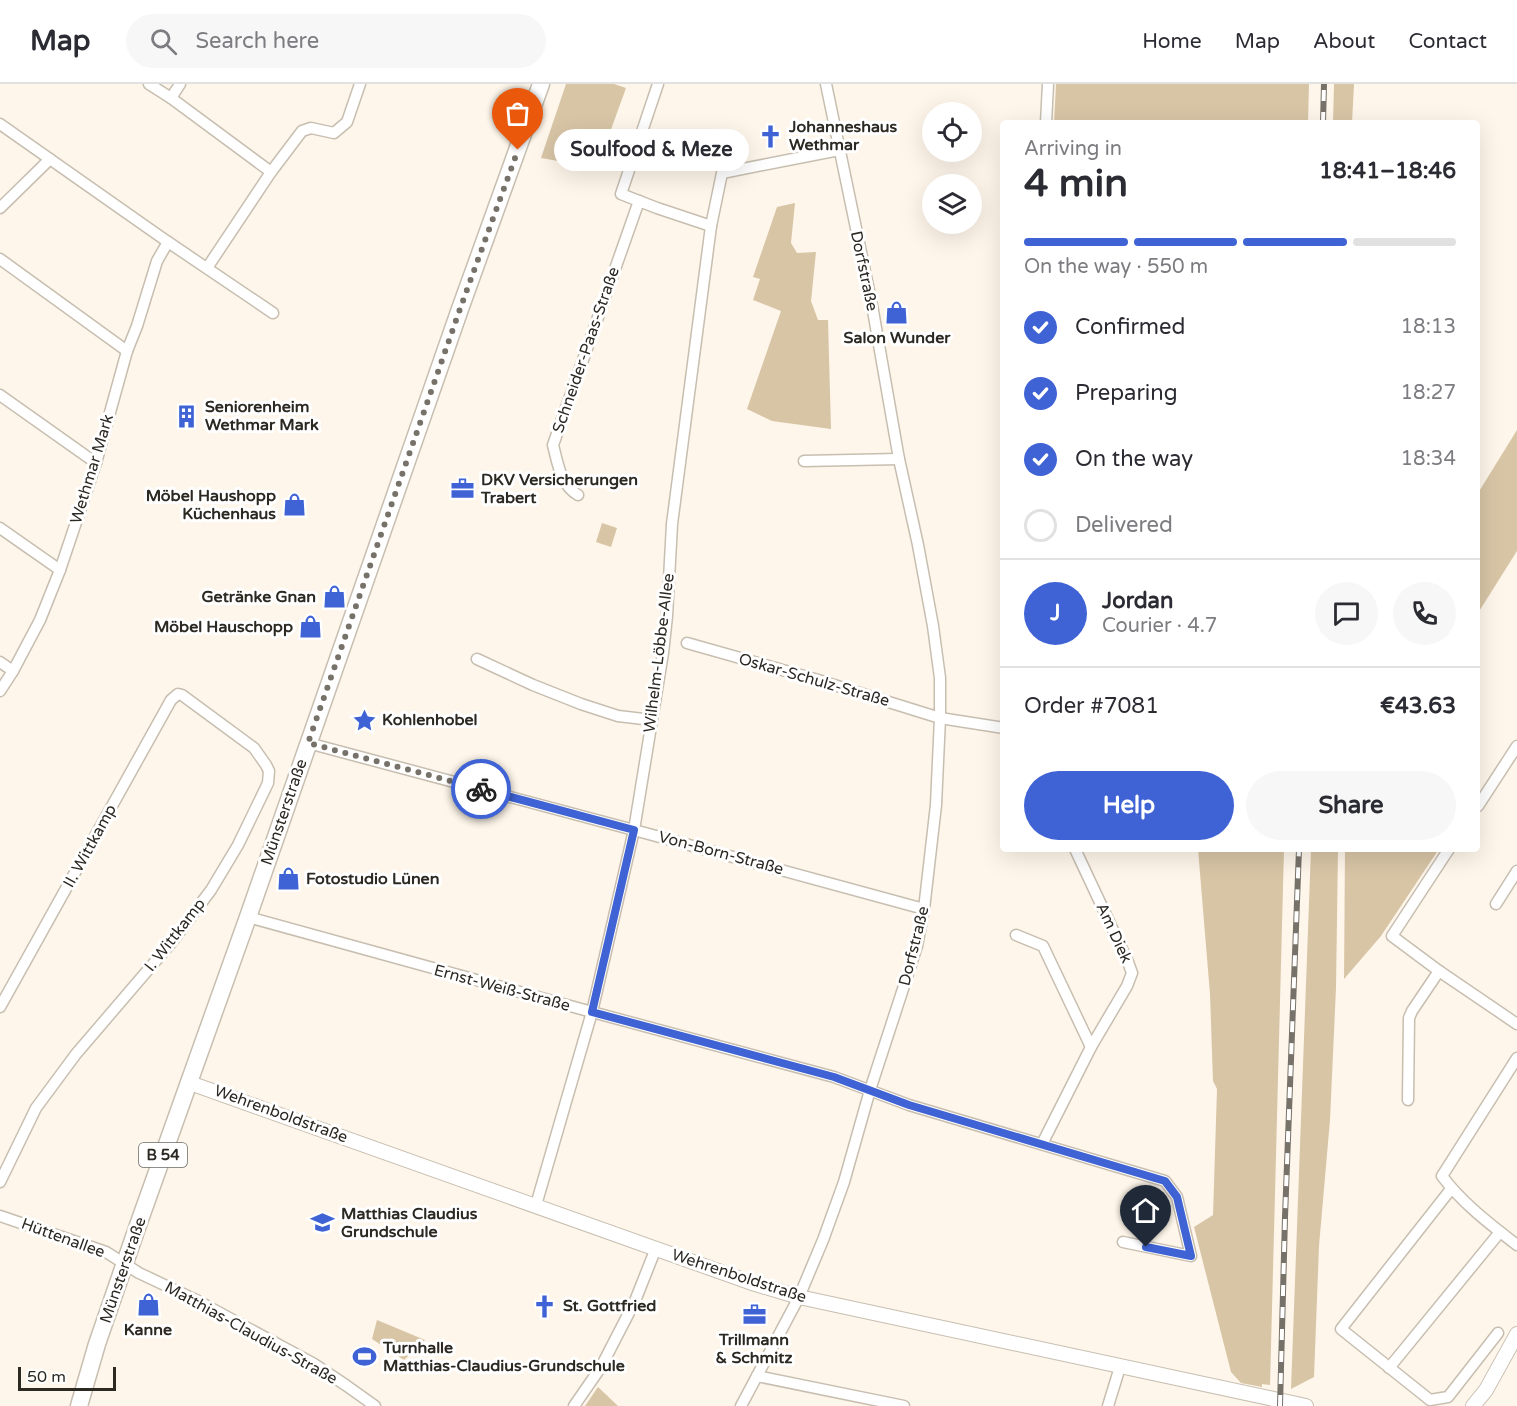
<!DOCTYPE html>
<html lang="en">
<head>
<meta charset="utf-8">
<style>
  :root { --surface:#fff; --page:#f7f7f7; --text:#2b2b33; --muted:#7c7c81; --line:#e1e1e2; --accent:#3f63d5 }
  body { margin:0; font-family:"Varela Round",sans-serif; background:var(--page); color:var(--text); height:100vh; display:flex; flex-direction:column; font-size:22px; white-space:nowrap }
  * { box-sizing:border-box; margin:0 }
  p { font-size:20px; color:var(--muted) }
  .icon { flex:none; width:33px; height:33px; fill:none; stroke:currentColor; stroke-width:2; stroke-linecap:round; stroke-linejoin:round }
  .map { position:relative; flex:1; overflow:hidden }
  .side { position:absolute; left:1000px; top:36px; width:480px; height:732px; display:flex; flex-direction:column; background:var(--surface); border-radius:6px; box-shadow:0 6px 24px #0002 }
  .side>* { flex:none }
  .tools { position:absolute; left:922px; top:18px; display:grid; gap:12px }
  .tools a { display:grid; place-items:center; width:60px; height:60px; border-radius:50%; background:var(--surface); box-shadow:0 6px 24px #0002; font-size:30px }
  .scale { position:absolute; left:18px; bottom:15px; width:98px; box-sizing:border-box; padding-left:6px; border:3px solid #2c2923; border-top:0; font-size:16px; line-height:21px; white-space:nowrap; color:#2c2923; -webkit-text-stroke:4px #fff; paint-order:stroke }
  .pin { position:absolute; display:grid; place-items:center; width:51px; height:51px; color:#fff; margin:-62px -26px; border-radius:50% 50% 50% 0; rotate:-45deg; box-shadow:0 0 6px #0007 }
  .pin .icon { rotate:45deg }
  .courier { position:absolute; display:grid; place-items:center; width:60px; height:60px; margin:-30px; border:4px solid #3f63d5; border-radius:50%; background:#fff; color:#222; box-shadow:0 2px 8px #0007 }
  .bubble { position:absolute; height:42px; border-radius:21px; background:var(--surface); box-shadow:0 6px 24px #0002; font-size:20px; font-weight:700; line-height:42px; text-align:center }
  .overview em { font-style:normal; font-weight:700 }
  .overview div { display:flex; flex-direction:column-reverse }
  .overview { display:flex; align-items:center; justify-content:space-between; height:102px; padding:0 24px }
  h1 { font-size:39px; font-weight:700; line-height:45px }
  .bar { display:grid; grid-template-columns:repeat(4,1fr); gap:9px 6px; align-content:center; height:72px; padding:0 24px }
  .bar i { height:8px; border-radius:4px; background:var(--line) }
  .bar .on { background:var(--accent) }
  .bar p { grid-column:span 4 }
  .line { display:flex; align-items:center; gap:15px; padding:0 24px; border-top:2px solid var(--line) }
  .line div { flex:1 }
  .round { display:grid; place-items:center; flex:none; width:63px; height:63px; border-radius:32px; background:var(--page) }
  ol { padding:0 24px; list-style:none }
  li { display:flex; align-items:center; gap:18px; height:66px }
  li p { margin-inline-start:auto }
  li .icon { padding:6px; border-radius:50%; background:var(--accent); color:#fff; stroke-width:4 }
  li:last-child { color:var(--muted) }
  li i { width:33px; height:33px; border:3px solid var(--line); border-radius:50% }
  .button { display:flex; gap:12px; margin-top:auto; padding:12px 24px }
  .button a { flex:1; height:69px; border-radius:36px; background:var(--accent); color:#fff; font-size:24px; font-weight:700; line-height:69px; text-align:center }
  .button a+a { background:var(--page); color:var(--text) }
  header { display:flex; align-items:center; gap:36px; box-sizing:border-box; height:84px; padding:0 30px; background:var(--surface); border-bottom:2px solid var(--line) }
  header strong { font-size:28px }
  nav { display:flex; gap:33px; margin-inline-start:auto; font-size:21px }
  .search { width:420px; height:54px; background:var(--page); display:flex; align-items:center; gap:15px; box-sizing:border-box; padding:0 21px; border-radius:33px; color:var(--muted); font-size:22px }
  .map>svg:first-child { display:block }
  .green { fill:#d8c5a6 }
  .lines { fill:none; stroke-linecap:round; stroke-linejoin:round }
  .minor-casing { stroke:#c7beb0; stroke-width:13 }
  .tertiary-casing { stroke:#c7beb0; stroke-width:16 }
  .primary-casing { stroke:#c7beb0; stroke-width:19 }
  .minor { stroke:#fff; stroke-width:10 }
  .tertiary { stroke:#fff; stroke-width:14 }
  .primary { stroke:#fff; stroke-width:16 }
  .rail-casing { stroke:#767169; stroke-width:6 }
  .rail { stroke:#fff; stroke-width:4; stroke-dasharray:11; stroke-linecap:butt }
  .done { stroke:#767169; stroke-width:6; stroke-dasharray:0 10.8 }
  .route { stroke:#3f63d5; stroke-width:8 }
  .labels { text-anchor:middle; dominant-baseline:central; stroke-width:6; stroke-linejoin:round; paint-order:stroke }
  .shield { fill:#fff; stroke:#6b6965; stroke-width:1.5 }
  .shield-label { font-size:15px; font-weight:bold; fill:#2c2923 }
  .poi-label { font-size:16px; font-weight:bold; fill:#2c2923; stroke:#fff; text-anchor:start }
  .street-label { font-size:16px; fill:#2c2923; stroke:#fff }
</style>
</head>
<body>
<header>
<strong>Map</strong>
<div class="search"><svg class="icon" aria-label="search" viewBox="0 0 24 24"><circle cx="10" cy="10" r="6"/><path d="M15 15l6 6"/></svg>Search here</div>
<nav><a>Home</a><a>Map</a><a>About</a><a>Contact</a></nav>
</header>
<div class="map">
<svg width="1517" height="1322" viewBox="0 0 1517 1322">
  <rect width="100%" height="100%" fill="#fef6ea"/>
  <g class="green">
    <path d="M566,0H614L626,4L597,84L541,74Z"/>
    <path d="M1056,0H1309L1308,39H1054Z"/>
    <path d="M1334,0H1354L1352,39H1333Z"/>
    <path d="M795,119L791,159L797,169L816,168L811,217L818,236H828L831,345L772,337L747,325L781,227L753,216L760,195L753,193L777,123Z"/>
    <path d="M1517,346V467L1478,529V409Z"/>
    <path d="M602,439L617,444L611,463L596,458Z"/>
    <path d="M1198,765H1284L1270,1301L1262,1300V1303L1241,1299L1231,1288L1194,1143L1213,1131L1217,1005L1213,997L1210,910Z"/>
    <path d="M1311,765H1338L1336,904L1330,1036L1319,1162L1314,1293L1291,1305Z"/>
    <path d="M1345,765H1439L1381,852L1344,895Z"/>
    <path d="M377,1236L425,1256L404,1276L372,1255Z"/>
    <path d="M598,1303L618,1322H585Z"/>
  </g>
  <g class="lines">
    <defs>
      <g id="minor">
        <path d="M149,0L171,14L271,88"/>
        <path d="M658,0L621,110L657,124L711,142"/>
        <path d="M171,14L180,0"/>
        <path d="M1046,39L1048,0"/>
        <path d="M0,40L168,158L157,177L137,242L127,267L96,379L60,486L40,536L13,587L0,607"/>
        <path d="M0,124L50,75"/>
        <path d="M168,158L273,229"/>
        <path d="M0,175L127,267"/>
        <path d="M207,184L271,88L302,47L311,44L334,49L347,38L360,0"/>
        <path d="M0,311L96,379"/>
        <path d="M804,377L899,375"/>
        <path d="M578,411C560,400 558,380 553,361L639,117"/>
        <path d="M0,444L60,486"/>
        <path d="M687,559L818,596L940,634L1004,644"/>
        <path d="M477,575L533,601L581,620L618,632L652,636"/>
        <path d="M0,578L13,587"/>
        <path d="M308,659L634,746L924,825"/>
        <path d="M1478,722L1517,662"/>
        <path d="M1449,765L1392,852L1439,887L1517,940"/>
        <path d="M1496,820L1517,787"/>
        <path d="M248,833L592,928L834,993L909,1021L1165,1097L1177,1113L1191,1172L1123,1158"/>
        <path d="M1016,851L1043,862L1091,963"/>
        <path d="M0,923L171,616L178,610L182,611L254,664L266,681L269,687L268,699L238,761L211,806L171,859L76,970L36,1024L0,1098"/>
        <path d="M1517,974L1442,1092C1461,1118 1491,1141 1517,1161"/>
        <path d="M1408,1016L1409,934L1412,927L1439,887"/>
        <path d="M1042,1060L1091,963L1127,902L1132,889L1128,878L1075,765"/>
        <path d="M1451,1105L1341,1245L1430,1316L1448,1313L1498,1249"/>
        <path d="M536,1121L592,928L634,746L663,569L667,532L672,440L711,142L722,89L839,66"/>
        <path d="M0,1132L106,1168L139,1189L196,1216L314,1280L347,1302L375,1322"/>
        <path d="M1389,1284L1500,1148"/>
        <path d="M757,1292L904,1322"/>
        <path d="M574,1322L601,1283L635,1217L656,1164"/>
        <path d="M741,1322L799,1213L823,1156L844,1098L870,1006L917,862L924,825L936,721L940,634V594L933,542L918,461L899,375L872,221L826,0"/>
        <path d="M1108,1322L1120,1283"/>
      </g>
      <g id="tertiary">
        <path d="M190,999L752,1199L799,1213L1306,1322"/>
        <path d="M1473,1322L1486,1306L1517,1250"/>
      </g>
      <path id="primary" d="M79,1322L97,1260L137,1144L248,833L460,225L541,0"/>
    </defs>
    <use href="#minor" class="minor-casing"/>
    <use href="#tertiary" class="tertiary-casing"/>
    <use href="#primary" class="primary-casing"/>
    <use href="#minor" class="minor"/>
    <use href="#tertiary" class="tertiary"/>
    <use href="#primary" class="primary"/>
    <defs>
      <g id="rail">
        <path d="M1323,39L1324,0"/>
        <path d="M1280,1322L1285,1133L1299,765"/>
      </g>
    </defs>
    <use href="#rail" class="rail-casing"/>
    <use href="#rail" class="rail"/>
  </g>
  <g class="lines">
    <path class="done" d="M481,705L308,659L460,225L518,66"/>
    <path class="route" d="M481,705L634,746L592,928L834,993L909,1021L1165,1097L1177,1113L1191,1172L1146,1163"/>
  </g>
  <defs>
    <symbol id="church-bare" viewBox="-9 -9 18 18"><path d="M-1.2-6h2.4v3.5h3.3v2.4h-3.3V6h-2.4V-.1h-3.3v-2.4h3.3Z" fill="#3f63d5" stroke="#fff" stroke-width="2.5" paint-order="stroke"/></symbol>
    <symbol id="shop-bare" viewBox="-9 -9 18 18"><path d="M-5-2.5h2.3a2.7 3.5 0 0 1 5.4 0H5L5.5 6h-11ZM-1.5-2.5h3a1.5 2.3 0 0 0-3 0Z" fill="#3f63d5" stroke="#fff" stroke-width="2.5" paint-order="stroke"/></symbol>
    <symbol id="building-bare" viewBox="-9 -9 18 18"><path d="M-4-6H4V6H1V3H-1V6H-4ZM-2.5-4.3h1.7v1.8h-1.7ZM.8-4.3h1.7v1.8H.8ZM-2.5-1h1.7V.8h-1.7ZM.8-1h1.7V.8H.8Z" fill="#3f63d5" stroke="#fff" stroke-width="2.5" paint-order="stroke"/></symbol>
    <symbol id="office-bare" viewBox="-9 -9 18 18"><path d="M-6-3h4V-5.5h4V-3h4V5H-6ZM-1-4.5V-3h2v-1.5ZM-6 0V1H6V0Z" fill="#3f63d5" stroke="#fff" stroke-width="2.5" paint-order="stroke"/></symbol>
    <symbol id="sight-bare" viewBox="-9 -9 18 18"><path d="M0-6L1.8-2.2L6-1.7L2.9 1.2L3.7 5.4L0 3.3L-3.7 5.4L-2.9 1.2L-6-1.7L-1.8-2.2Z" fill="#3f63d5" stroke="#fff" stroke-width="2.5" paint-order="stroke"/></symbol>
    <symbol id="school-bare" viewBox="-9 -9 18 18"><path d="M0-5L7-2L0 1L-7-2ZM-4 1L0 2.5L4 1V4Q0 6-4 4Z" fill="#3f63d5" stroke="#fff" stroke-width="2.5" paint-order="stroke"/></symbol>
    <symbol id="stadium-bare" viewBox="-9 -9 18 18"><path d="M0-5a6.5 5 0 1 0 0 10a6.5 5 0 1 0 0-10ZM-3.5-1.8h7v3.6h-7Z" fill="#3f63d5" stroke="#fff" stroke-width="2.5" paint-order="stroke"/></symbol>
  </defs>
  <g fill-rule="evenodd">
    <use href="#church-bare" x="754" y="36" width="33" height="33"/>
    <use href="#shop-bare" x="880" y="212" width="33" height="33"/>
    <use href="#building-bare" x="170" y="316" width="33" height="33"/>
    <use href="#office-bare" x="446" y="388" width="33" height="33"/>
    <use href="#shop-bare" x="278" y="404" width="33" height="33"/>
    <use href="#shop-bare" x="318" y="496" width="33" height="33"/>
    <use href="#shop-bare" x="294" y="526" width="33" height="33"/>
    <use href="#sight-bare" x="348" y="620" width="33" height="33"/>
    <use href="#shop-bare" x="272" y="778" width="33" height="33"/>
    <use href="#school-bare" x="306" y="1122" width="33" height="33"/>
    <use href="#shop-bare" x="132" y="1204" width="33" height="33"/>
    <use href="#church-bare" x="528" y="1206" width="33" height="33"/>
    <use href="#office-bare" x="738" y="1214" width="33" height="33"/>
    <use href="#stadium-bare" x="348" y="1256" width="33" height="33"/>
  </g>
  <g class="labels">
    <rect class="shield" x="139" y="1059" width="48" height="24" rx="4.5"/>
    <g class="shield-label">
      <text x="163" y="1071">B 54</text>
    </g>
    <g class="poi-label">
      <text x="789" y="43">Johanneshaus<tspan x="789" dy="18">Wethmar</tspan></text>
      <text x="897" y="254" text-anchor="middle">Salon Wunder</text>
      <text x="205" y="323">Seniorenheim<tspan x="205" dy="18">Wethmar Mark</tspan></text>
      <text x="481" y="396">DKV Versicherungen<tspan x="481" dy="18">Trabert</tspan></text>
      <text x="276" y="412" text-anchor="end">Möbel Haushopp<tspan x="276" dy="18">Küchenhaus</tspan></text>
      <text x="316" y="513" text-anchor="end">Getränke Gnan</text>
      <text x="293" y="543" text-anchor="end">Möbel Hauschopp</text>
      <text x="382" y="636">Kohlenhobel</text>
      <text x="306" y="795">Fotostudio Lünen</text>
      <text x="341" y="1130">Matthias Claudius<tspan x="341" dy="18">Grundschule</tspan></text>
      <text x="563" y="1222">St. Gottfried</text>
      <text x="148" y="1246" text-anchor="middle">Kanne</text>
      <text x="754" y="1256" text-anchor="middle">Trillmann<tspan x="754" dy="18">&amp; Schmitz</tspan></text>
      <text x="383" y="1264">Turnhalle<tspan x="383" dy="18">Matthias-Claudius-Grundschule</tspan></text>
    </g>
    <g class="street-label">
      <text transform="translate(864 187) rotate(78)">Dorfstraße</text>
      <text transform="translate(586 266) rotate(-71)">Schneider-Paas-Straße</text>
      <text transform="translate(92 385) rotate(-73)">Wethmar Mark</text>
      <text transform="translate(659 569) rotate(-83)">Wilhelm-Löbbe-Allee</text>
      <text transform="translate(814 596) rotate(16)">Oskar-Schulz-Straße</text>
      <text transform="translate(284 728) rotate(-71)">Münsterstraße</text>
      <text transform="translate(90 762) rotate(-61)">II. Wittkamp</text>
      <text transform="translate(721 769) rotate(15)">Von-Born-Straße</text>
      <text transform="translate(1114 849) rotate(65)">Am Diek</text>
      <text transform="translate(175 851) rotate(-52)">I. Wittkamp</text>
      <text transform="translate(914 862) rotate(-76)">Dorfstraße</text>
      <text transform="translate(502 904) rotate(15)">Ernst-Weiß-Straße</text>
      <text transform="translate(281 1030) rotate(20)">Wehrenboldstraße</text>
      <text transform="translate(63 1154) rotate(20)">Hüttenallee</text>
      <text transform="translate(123 1186) rotate(-71)">Münsterstraße</text>
      <text transform="translate(739 1192) rotate(18)">Wehrenboldstraße</text>
      <text transform="translate(251 1249) rotate(29)">Matthias-Claudius-Straße</text>
    </g>
  </g>
</svg>
<div class="tools">
<a><svg class="icon" aria-label="locate" viewBox="0 0 24 24"><circle cx="12" cy="12" r="6"/><path d="M12 2v4M12 18v4M2 12h4M18 12h4"/></svg></a>
<a><svg class="icon" aria-label="layers" viewBox="0 0 24 24"><path d="M12 4l9 5-9 5-9-5zM3 14l9 5 9-5"/></svg></a>
</div>
<div class="scale">50 m</div>
<div class="pin" style="left:518px;top:66px;background:#ea580c"><svg class="icon" aria-label="bag" viewBox="0 0 24 24"><path d="M5 8h14l-1 12H6zM9 8a3 3 0 0 1 6 0"/></svg></div>
<div class="pin" style="left:1146px;top:1163px;background:#1f2937"><svg class="icon" aria-label="home" viewBox="0 0 24 24"><path d="M3 11l9-7 9 7M6 9v11h12V9"/></svg></div>
<div class="courier" style="left:481px;top:705px"><svg class="icon" aria-label="bike" viewBox="0 0 24 24"><circle cx="6" cy="16" r="4"/><circle cx="18" cy="16" r="4"/><path d="M6 16l4-8h5l3 8M10 8l3 8H6M13 5h3"/></svg></div>
<div class="bubble" style="left:554px;top:45px;width:195px">Soulfood &amp; Meze</div>
<section class="side">
<div class="overview"><div><h1>4 min</h1><p>Arriving in</p></div><em>18:41–18:46</em></div>
<div class="bar"><i class="on"></i><i class="on"></i><i class="on"></i><i></i><p>On the way · 550 m</p></div>
<ol>
<li><svg class="icon" aria-label="check" viewBox="0 0 24 24"><path d="M5 12l5 5 9-10"/></svg>Confirmed<p>18:13</p></li>
<li><svg class="icon" aria-label="check" viewBox="0 0 24 24"><path d="M5 12l5 5 9-10"/></svg>Preparing<p>18:27</p></li>
<li><svg class="icon" aria-label="check" viewBox="0 0 24 24"><path d="M5 12l5 5 9-10"/></svg>On the way<p>18:34</p></li>
<li><i></i>Delivered</li>
</ol>
<div class="line" style="height:108px"><b class="round" style="background:var(--accent);color:#fff">J</b><div><b>Jordan</b><p>Courier · 4.7</p></div><a class="round"><svg class="icon" aria-label="chat" viewBox="0 0 24 24"><path d="M4 5h16v11H9l-5 4z"/></svg></a><a class="round"><svg class="icon" aria-label="phone" viewBox="0 0 24 24"><path d="M5 4h4l2 5-3 2q2 4 5 5l2-3 5 2v4C11 20 4 13 5 4z"/></svg></a></div>
<div class="line" style="height:78px"><div>Order #7081</div><b>€43.63</b></div>
<div class="button"><a>Help</a><a>Share</a></div>
</section>
</div>
</body>
</html>
